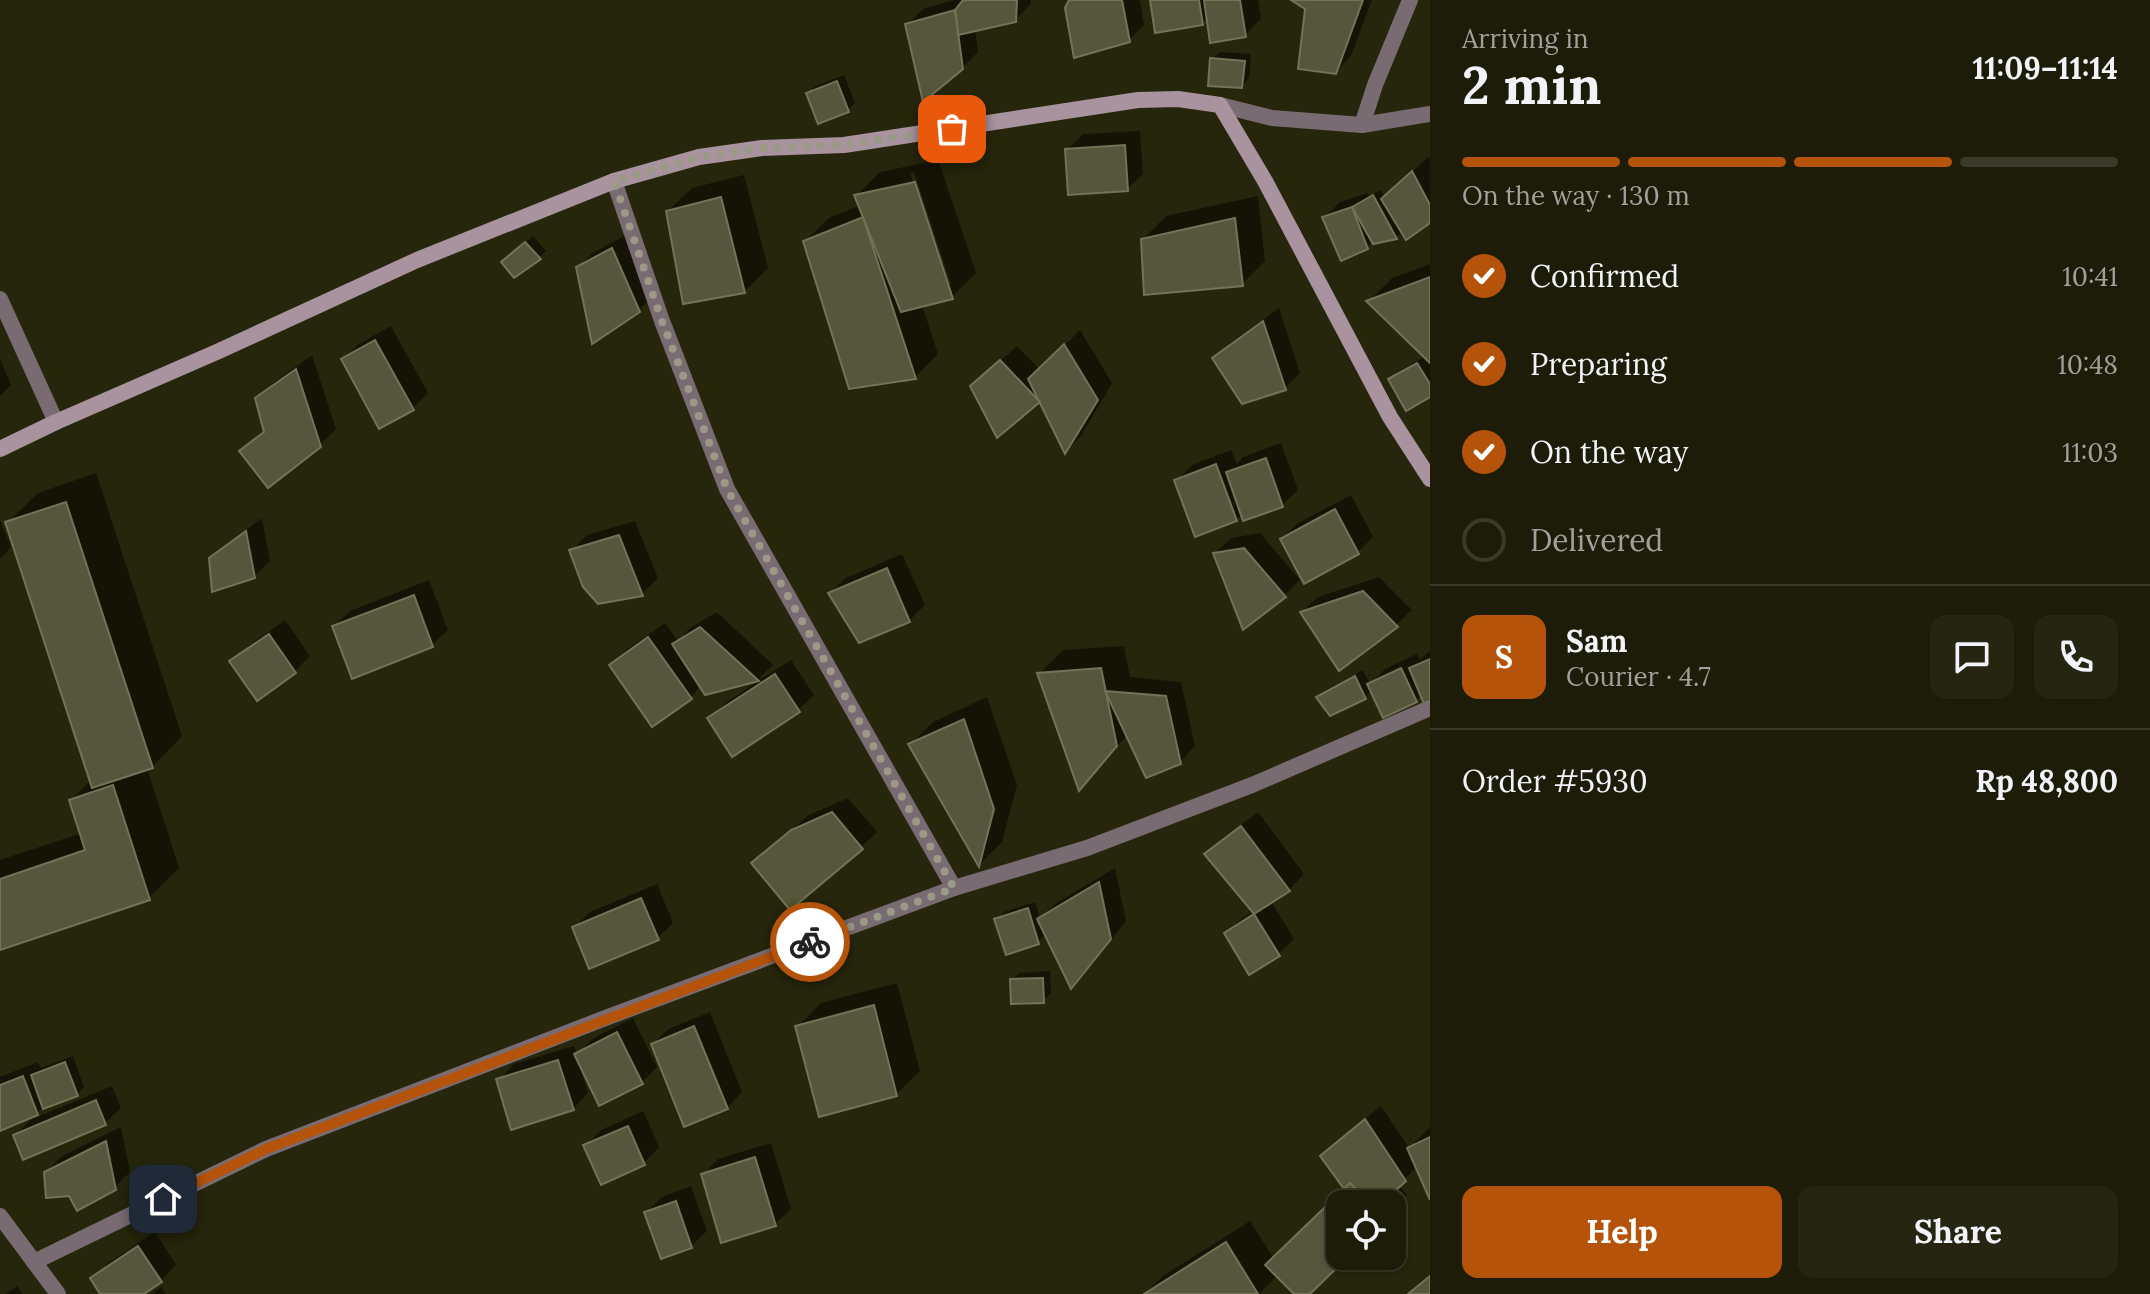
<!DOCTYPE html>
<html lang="en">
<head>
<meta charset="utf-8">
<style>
  :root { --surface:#1c1c09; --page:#252512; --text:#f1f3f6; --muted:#a0a19c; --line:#3a3a2a; --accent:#b45309 }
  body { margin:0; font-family:Lora,serif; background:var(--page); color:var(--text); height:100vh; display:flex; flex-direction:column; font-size:30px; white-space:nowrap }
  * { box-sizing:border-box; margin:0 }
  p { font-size:26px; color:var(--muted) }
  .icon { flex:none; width:44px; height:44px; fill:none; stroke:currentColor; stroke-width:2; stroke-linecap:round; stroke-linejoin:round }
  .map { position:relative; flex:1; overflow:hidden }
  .side { display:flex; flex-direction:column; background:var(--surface); width:720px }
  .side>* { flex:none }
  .tools { position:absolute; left:1326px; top:1190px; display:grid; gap:16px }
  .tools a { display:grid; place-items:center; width:80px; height:80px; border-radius:16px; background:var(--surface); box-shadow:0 2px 6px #0004,0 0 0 2px var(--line); font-size:40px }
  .pin { position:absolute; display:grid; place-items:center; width:68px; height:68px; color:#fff; margin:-34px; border-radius:16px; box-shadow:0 4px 12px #0006 }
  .courier { position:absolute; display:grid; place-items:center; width:80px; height:80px; margin:-40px; border:6px solid #b45309; border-radius:50%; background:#fff; color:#222; box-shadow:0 2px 10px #0007 }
  .head em { font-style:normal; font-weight:800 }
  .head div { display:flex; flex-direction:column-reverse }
  .head { display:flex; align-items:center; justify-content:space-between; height:136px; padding:0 32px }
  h1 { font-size:52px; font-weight:800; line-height:60px }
  .bar { display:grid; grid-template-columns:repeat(4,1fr); gap:12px 8px; align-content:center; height:96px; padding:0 32px }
  .bar i { height:10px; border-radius:6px; background:var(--line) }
  .bar .selected { background:var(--accent) }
  .bar p { grid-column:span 4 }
  .line { display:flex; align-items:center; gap:20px; padding:0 32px; border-top:2px solid var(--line) }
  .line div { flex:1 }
  .round { display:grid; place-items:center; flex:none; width:84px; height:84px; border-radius:16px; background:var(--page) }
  ol { padding:0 32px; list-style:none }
  li { display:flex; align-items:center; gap:24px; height:88px }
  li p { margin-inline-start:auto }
  li .icon { padding:8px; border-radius:50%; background:var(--accent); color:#fff; stroke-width:4 }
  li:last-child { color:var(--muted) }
  li i { width:44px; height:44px; border:4px solid var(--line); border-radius:50% }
  .action { display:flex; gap:16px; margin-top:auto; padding:16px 32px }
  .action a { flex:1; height:92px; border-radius:16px; background:var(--accent); color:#fff; font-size:32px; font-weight:800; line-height:92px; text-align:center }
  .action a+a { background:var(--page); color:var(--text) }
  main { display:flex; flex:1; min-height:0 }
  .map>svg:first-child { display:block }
  .shadow { fill:#0007; fill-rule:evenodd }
  .building { fill:#55563b; stroke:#727357; stroke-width:2 }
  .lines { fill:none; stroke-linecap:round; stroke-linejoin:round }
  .street { stroke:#786b71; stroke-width:16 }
  .secondary { stroke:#a8939e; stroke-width:16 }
  .done { stroke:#9a9a87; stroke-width:8; stroke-dasharray:0 14.4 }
  .route { stroke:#b45309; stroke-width:10 }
</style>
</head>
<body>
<main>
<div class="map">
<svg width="1430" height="1294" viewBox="0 0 1430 1294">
  <rect width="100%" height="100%" fill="#26260c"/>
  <g class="shadow">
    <path d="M954,0H1031V4L1015,20L975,29L978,52L962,68L908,24L923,9Z"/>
    <path d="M1072,0H1140L1144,25L1129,40Z"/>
    <path d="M1152,0H1258L1261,19L1245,35L1208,16L1202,23Z"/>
    <path d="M1295,0H1372L1351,56L1336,72L1307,8Z"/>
    <path d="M1220,52L1251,54L1249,78L1242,86L1212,59Z"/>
    <path d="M844,75L855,103L848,110L808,93L816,86Z"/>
    <path d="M1140,131L1143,174L1127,189L1067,150L1083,134Z"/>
    <path d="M1428,157L1430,161V220L1403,231L1396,237L1373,241L1367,247L1324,218L1340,202L1368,193L1369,196L1381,190L1385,197Z"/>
    <path d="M938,160L976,273L952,297L922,305L938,354L915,377L805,241L829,218L861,205L857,195L880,172ZM914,172L951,284H946L910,173Z"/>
    <path d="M744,175L768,268L745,291L684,302L668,211L692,188Z"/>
    <path d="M1258,196L1265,261L1242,284L1143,239L1166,216Z"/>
    <path d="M628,234L654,295L638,311L578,267L594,252Z"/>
    <path d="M533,236L546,251L539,258L511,255Z"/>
    <path d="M1430,264V360L1426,358L1430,365V395L1390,380L1397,372L1426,356L1369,301L1392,278Z"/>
    <path d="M1279,308L1300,373L1285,388L1215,359L1230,343Z"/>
    <path d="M391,326L428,393L413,408L343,359L359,344Z"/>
    <path d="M1080,330L1112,383L1081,436L1066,451L1040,399L998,435L989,371L1017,346L1040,370Z"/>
    <path d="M312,355L336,429L320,445L242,451L265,430L257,399L273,383Z"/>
    <path d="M0,359L11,385L0,396Z"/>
    <path d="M1281,443L1298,490L1282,505L1242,514L1236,520L1176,481L1192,465L1231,450L1237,464L1243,457Z"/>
    <path d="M96,473L182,736L152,767L147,768L179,868L149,898L0,948V860L82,833L71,800L91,780L7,523L38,493Z"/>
    <path d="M1351,495L1373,537L1358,552L1282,539L1298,523Z"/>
    <path d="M262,518L270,561L254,577L212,559L228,543Z"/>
    <path d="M0,520L11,547L0,559Z"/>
    <path d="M635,521L658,578L642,594L599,602L571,551L587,535Z"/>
    <path d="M1260,533L1300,580L1285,595L1244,627L1215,553L1231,538Z"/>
    <path d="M902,554L925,605L909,621L830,593L846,578Z"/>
    <path d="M1379,577L1412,610L1396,625L1302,612L1318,597Z"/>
    <path d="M429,580L448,630L432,645L334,626L350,611Z"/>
    <path d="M717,612L773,665L760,677L761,679L791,660L814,695L798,710L709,719L725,703L760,680L705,693L701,686L691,697L652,724L611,665L627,649L665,623L678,641L690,628Z"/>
    <path d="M285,620L310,656L295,671L257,698L232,662L248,646Z"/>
    <path d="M1124,646L1130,677L1181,682L1195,746L1180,762L1128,734L1080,788L1040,673L1063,650Z"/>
    <path d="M1430,651V699L1422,694L1416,701L1372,690L1365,697L1330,714L1319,697L1326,690L1363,670L1370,684L1385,669L1417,654L1420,660Z"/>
    <path d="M987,697L1017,785L1002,842L980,864L910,745L933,722Z"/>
    <path d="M848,798L877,832L861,847L769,848L809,815Z"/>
    <path d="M1258,812L1304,874L1289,890L1271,901L1294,939L1278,954L1226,933L1242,918L1254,911L1207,854L1222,839Z"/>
    <path d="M1115,868L1126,921L1086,971L1072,985L1046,934L1038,942L997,920L1004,912L1035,902L1040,918L1055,904Z"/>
    <path d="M657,884L673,923L658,938L574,928L590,912Z"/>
    <path d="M1050,971L1051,993L1043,1001L1012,980L1019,973Z"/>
    <path d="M897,983L920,1071L896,1094L797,1027L821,1003Z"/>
    <path d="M710,1012L742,1092L727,1108L653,1044L668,1029Z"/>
    <path d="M633,1018L657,1067L642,1082L584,1070H581L588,1093L573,1109L499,1080L514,1064L574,1046L577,1055L592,1039Z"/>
    <path d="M73,1056L84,1087L77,1095L43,1108L36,1114L0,1128V1077L38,1062L41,1068Z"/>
    <path d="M112,1086L121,1108L105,1123L15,1136L30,1120Z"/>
    <path d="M1381,1106L1409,1148L1430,1127V1195L1417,1167L1398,1185L1407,1195L1392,1210V1204H1340V1256H1346L1307,1294H1297L1278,1275L1259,1294H1144L1163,1276L1250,1221L1274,1259L1346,1188L1323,1156L1338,1141Z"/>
    <path d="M643,1111L659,1147L644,1163L586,1146L601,1130Z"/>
    <path d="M121,1127L130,1172L114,1188L70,1194L46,1172L62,1156Z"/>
    <path d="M771,1143L791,1209L775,1224L703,1175L718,1159Z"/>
    <path d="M691,1186L707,1231L691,1246L646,1212L662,1197Z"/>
    <path d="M155,1232L176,1265L161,1281L141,1294H103L93,1279L108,1263Z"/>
    <path d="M17,1286L23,1294H6Z"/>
    <path d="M161,1287L166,1294H152Z"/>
  </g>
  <g class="building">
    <path d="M963,0H1017L1016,22L958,35L955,10Z"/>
    <path d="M1069,0H1122L1130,42L1074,58L1065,8Z"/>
    <path d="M1150,0H1199L1203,25L1155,33Z"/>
    <path d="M1204,0H1240L1246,37L1210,43Z"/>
    <path d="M1291,0H1363L1336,74L1298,69L1305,9Z"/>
    <path d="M955,10L963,69L923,102L905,24Z"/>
    <path d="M1210,58L1245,61L1242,88L1208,86Z"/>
    <path d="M837,81L849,112L818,124L806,93Z"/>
    <path d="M1125,145L1128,191L1068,195L1065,149Z"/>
    <path d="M1412,171L1430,205V223L1406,240L1381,199Z"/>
    <path d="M915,182L953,299L901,312L854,195Z"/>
    <path d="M1373,195L1397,239L1373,244L1352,207Z"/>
    <path d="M721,197L745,293L683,304L666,211Z"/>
    <path d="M1352,207L1368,249L1341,261L1322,217Z"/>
    <path d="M863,217L916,379L849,389L803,241Z"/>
    <path d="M1235,218L1243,286L1144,295L1141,239Z"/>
    <path d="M525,242L541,259L514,278L501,262Z"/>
    <path d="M612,248L640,312L592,344L576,267Z"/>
    <path d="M1430,277V363L1366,301Z"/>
    <path d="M1263,321L1286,390L1242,404L1212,358Z"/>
    <path d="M375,340L414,410L379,429L341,359Z"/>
    <path d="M1064,344L1098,400L1065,454L1028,379Z"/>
    <path d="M1000,360L1040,402L997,438L970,386Z"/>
    <path d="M1417,363L1430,384V397L1406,411L1388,379Z"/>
    <path d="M296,369L321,447L268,488L239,451L264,432L255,398Z"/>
    <path d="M1266,458L1283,507L1243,521L1226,472Z"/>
    <path d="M1216,464L1237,521L1195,537L1174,480Z"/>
    <path d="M66,502L153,768L92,788L5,522Z"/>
    <path d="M1335,509L1359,554L1304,584L1280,539Z"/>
    <path d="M246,531L255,578L212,592L209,558Z"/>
    <path d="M619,535L643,596L598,604L583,587L569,550Z"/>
    <path d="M1244,548L1286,597L1243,630L1213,553Z"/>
    <path d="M887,568L910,622L859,643L828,593Z"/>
    <path d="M1363,591L1398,627L1339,671L1300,612Z"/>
    <path d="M414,595L433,647L352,679L332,626Z"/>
    <path d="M700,627L759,681L705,695L672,644Z"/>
    <path d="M269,634L296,673L257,701L229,661Z"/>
    <path d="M648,637L692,699L652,727L609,665Z"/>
    <path d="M1430,659V702L1424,704L1409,668Z"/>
    <path d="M1101,668L1117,746L1079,791L1037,673Z"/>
    <path d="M1401,668L1417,702L1383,718L1367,684Z"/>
    <path d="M775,674L800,712L732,757L707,718Z"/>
    <path d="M1355,676L1366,699L1330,716L1316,697Z"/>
    <path d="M1105,691L1166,696L1181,764L1146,778Z"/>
    <path d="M964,719L994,809L979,867L908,744Z"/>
    <path d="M113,785L150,900L0,950V879L85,850L69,800Z"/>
    <path d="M832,812L863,849L790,910L751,863L791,830Z"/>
    <path d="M1241,826L1290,891L1254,914L1204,854Z"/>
    <path d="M1099,882L1111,939L1071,989L1037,919Z"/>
    <path d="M641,898L659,940L589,969L572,927Z"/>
    <path d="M1028,908L1039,944L1006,955L994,919Z"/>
    <path d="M1254,914L1280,956L1249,975L1224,933Z"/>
    <path d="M1043,978L1044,1003L1011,1004L1010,979Z"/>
    <path d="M874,1005L897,1096L819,1117L795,1026Z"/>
    <path d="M694,1026L728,1109L684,1127L651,1044Z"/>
    <path d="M617,1032L643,1084L599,1106L574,1054Z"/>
    <path d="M558,1060L574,1110L511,1130L496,1079Z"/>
    <path d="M65,1062L78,1096L43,1109L31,1075Z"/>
    <path d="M23,1076L38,1115L0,1131V1085Z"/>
    <path d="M96,1100L106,1125L23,1160L13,1135Z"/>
    <path d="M1365,1119L1406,1181L1381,1204H1355L1320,1156Z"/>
    <path d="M628,1126L645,1165L601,1185L583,1145Z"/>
    <path d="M1430,1137V1200L1407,1148Z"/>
    <path d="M106,1141L116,1190L77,1211L69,1196L46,1198L44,1172Z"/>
    <path d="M755,1157L776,1226L721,1243L701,1174Z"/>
    <path d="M1350,1183L1370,1204H1340V1256H1349L1310,1294H1294L1265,1265Z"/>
    <path d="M676,1201L692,1248L661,1259L644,1212Z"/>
    <path d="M1226,1242L1258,1294H1144Z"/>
    <path d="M138,1246L162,1282L144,1294H100L90,1278Z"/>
    <path d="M1430,1276V1294H1408Z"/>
  </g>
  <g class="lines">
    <g class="street">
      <path d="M1220,105L1272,118L1362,125L1430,114"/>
      <path d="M1362,125L1375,85L1410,0"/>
      <path d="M614,181L662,321L727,489L954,888"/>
      <path d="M0,299L56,422"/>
      <path d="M0,1216L58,1294"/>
      <path d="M34,1262L266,1149L608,1017L954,888L1087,848L1252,785L1430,708"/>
    </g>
    <path class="secondary" d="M0,449L56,422L219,351L417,260L614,181L699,157L762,148L844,145L1138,100L1178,99L1220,105L1265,181L1390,417L1430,479"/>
  </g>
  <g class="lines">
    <path class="done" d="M810,942L954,888L727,489L662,321L614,181L699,157L762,148L844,145L952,129"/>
    <path class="route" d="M163,1199L266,1149L810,942"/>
  </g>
</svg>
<div class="tools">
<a><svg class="icon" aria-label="locate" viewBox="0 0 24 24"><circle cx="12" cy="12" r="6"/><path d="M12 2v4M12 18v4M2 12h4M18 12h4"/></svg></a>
</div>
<div class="pin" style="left:952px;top:129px;background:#ea580c"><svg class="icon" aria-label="bag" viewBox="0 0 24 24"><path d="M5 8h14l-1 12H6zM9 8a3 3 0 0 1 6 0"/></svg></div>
<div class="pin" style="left:163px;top:1199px;background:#1f2937"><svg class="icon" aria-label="home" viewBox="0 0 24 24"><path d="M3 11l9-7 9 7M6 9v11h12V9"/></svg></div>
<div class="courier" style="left:810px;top:942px"><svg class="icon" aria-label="bike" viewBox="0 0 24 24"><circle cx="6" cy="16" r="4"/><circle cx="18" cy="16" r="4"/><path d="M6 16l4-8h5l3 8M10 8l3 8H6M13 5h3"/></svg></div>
</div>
<section class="side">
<div class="head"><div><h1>2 min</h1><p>Arriving in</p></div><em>11:09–11:14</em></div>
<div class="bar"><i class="selected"></i><i class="selected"></i><i class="selected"></i><i></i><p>On the way · 130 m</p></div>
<ol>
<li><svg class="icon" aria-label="check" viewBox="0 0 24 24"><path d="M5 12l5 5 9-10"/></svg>Confirmed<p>10:41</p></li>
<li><svg class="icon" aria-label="check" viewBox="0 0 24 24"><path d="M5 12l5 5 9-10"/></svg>Preparing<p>10:48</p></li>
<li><svg class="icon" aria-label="check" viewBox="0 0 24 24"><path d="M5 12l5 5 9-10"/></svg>On the way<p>11:03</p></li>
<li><i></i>Delivered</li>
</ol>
<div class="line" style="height:144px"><b class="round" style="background:var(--accent);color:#fff">S</b><div><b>Sam</b><p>Courier · 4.7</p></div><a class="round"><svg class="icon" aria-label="chat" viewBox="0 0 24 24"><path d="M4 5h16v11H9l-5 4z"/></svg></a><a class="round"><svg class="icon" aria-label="phone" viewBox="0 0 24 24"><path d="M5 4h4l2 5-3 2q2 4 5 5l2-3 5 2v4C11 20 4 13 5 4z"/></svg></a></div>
<div class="line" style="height:104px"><div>Order #5930</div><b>Rp 48,800</b></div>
<div class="action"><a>Help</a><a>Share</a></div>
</section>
</main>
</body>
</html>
